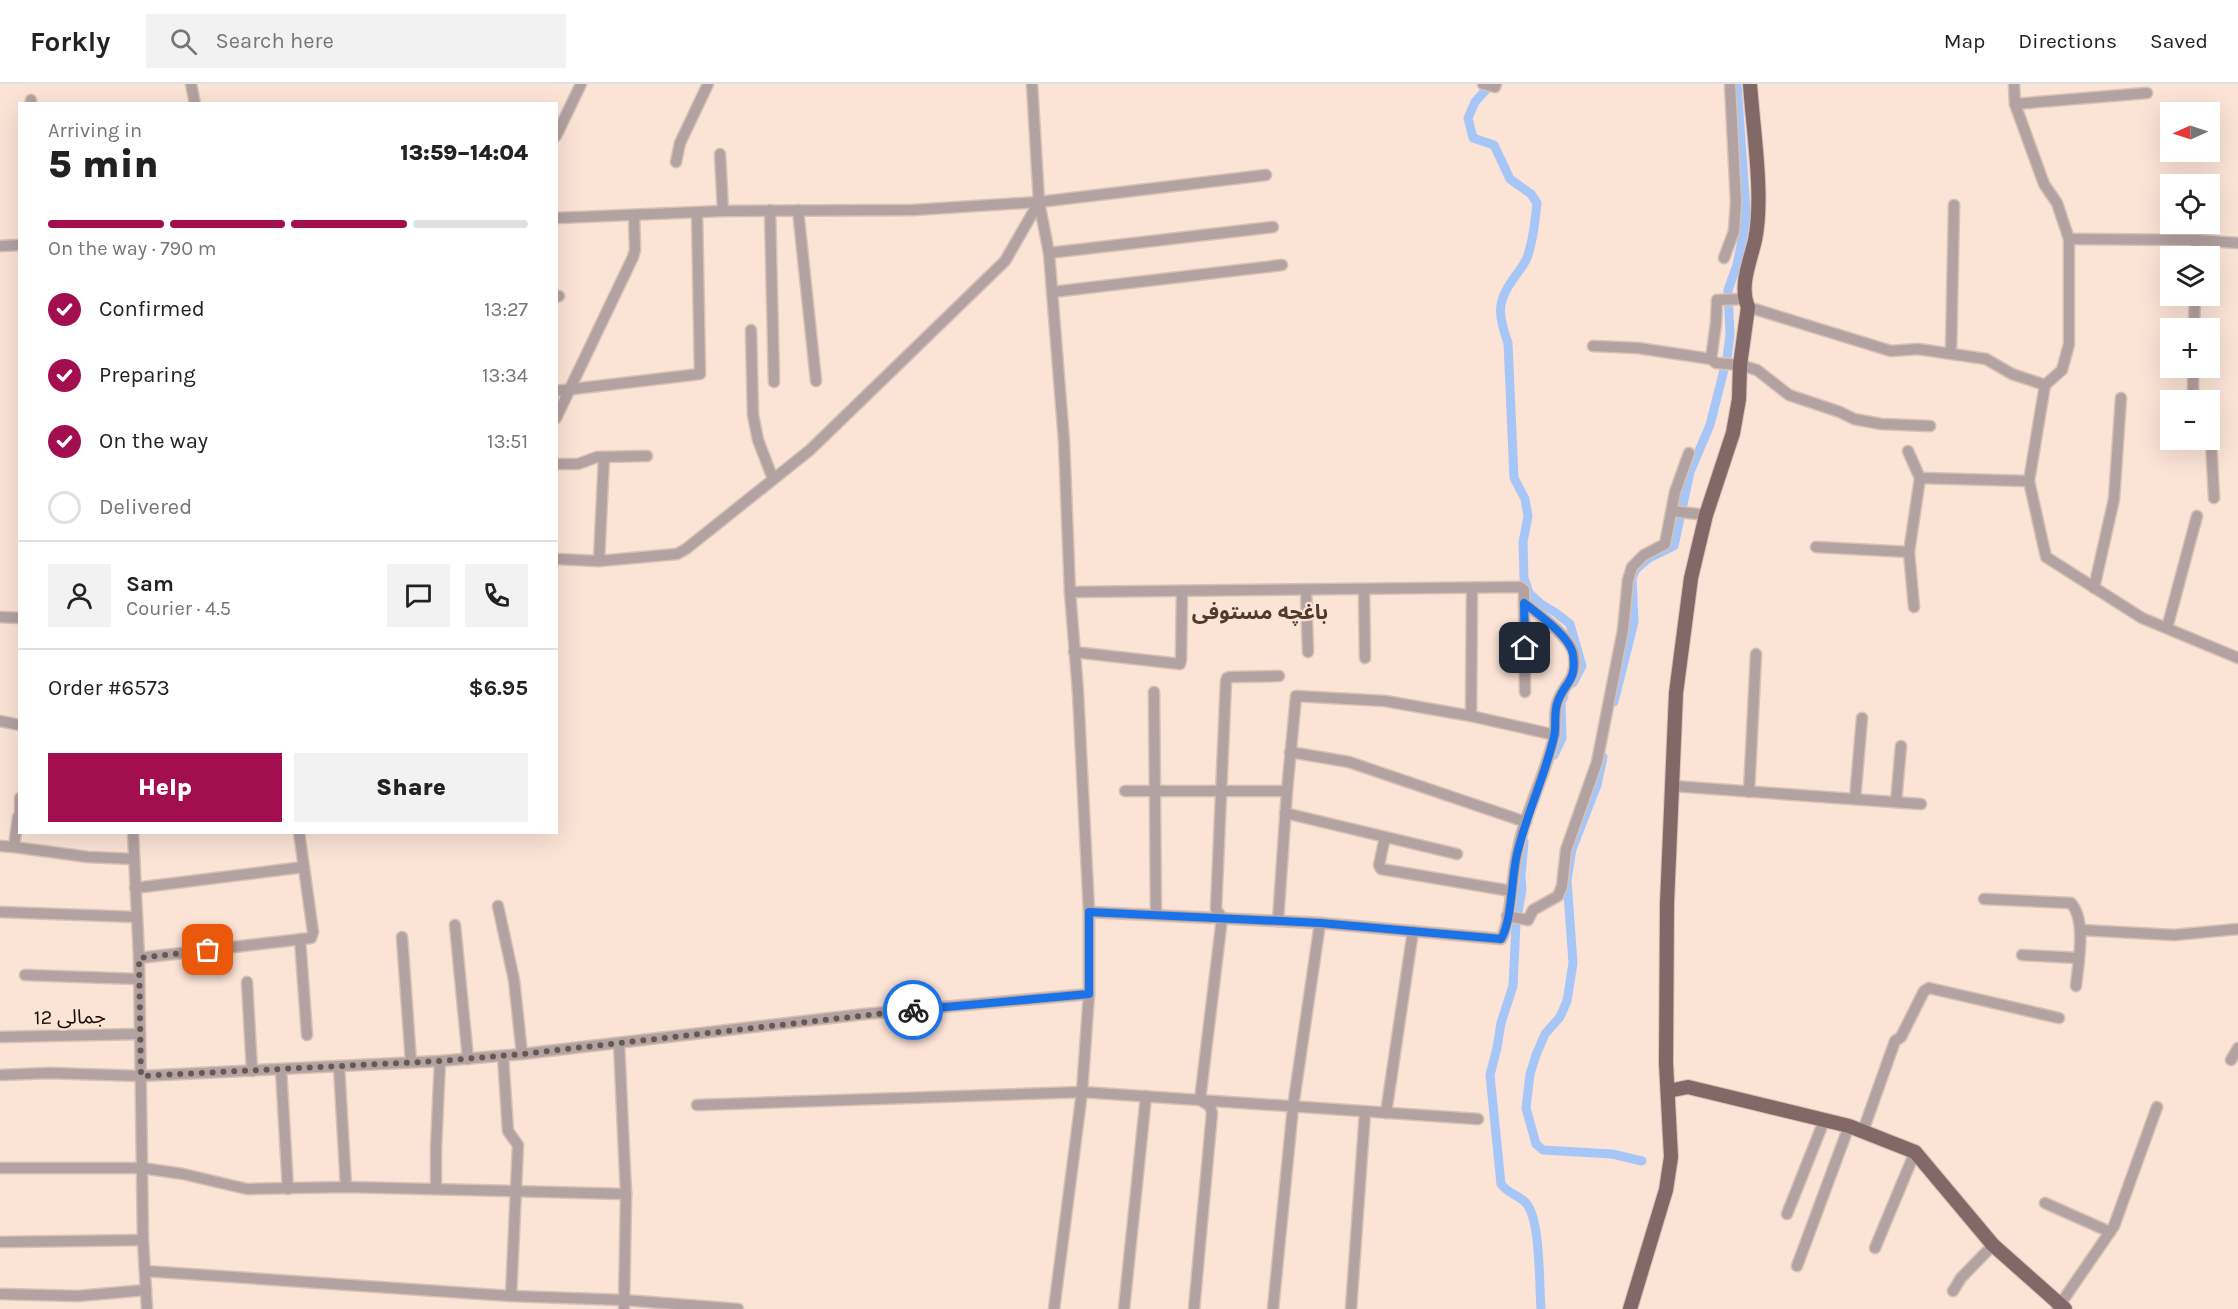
<!DOCTYPE html>
<html lang="en">
<head>
<meta charset="utf-8">
<style>
  :root { --surface:#fff; --page:#f2f2f2; --text:#222; --muted:#767676; --line:#e0e0e0; --accent:#a30e4e }
  body { margin:0; font-family:Karla,"Noto Sans Arabic",sans-serif; background:var(--page); color:var(--text); height:100vh; display:flex; flex-direction:column; font-size:22px; white-space:nowrap }
  * { box-sizing:border-box; margin:0 }
  p { font-size:20px; color:var(--muted) }
  .icon { flex:none; width:33px; height:33px; fill:none; stroke:currentColor; stroke-width:2; stroke-linecap:round; stroke-linejoin:round }
  .map { position:relative; flex:1; overflow:hidden }
  .side { position:absolute; left:18px; top:18px; width:540px; height:732px; display:flex; flex-direction:column; background:var(--surface); border-radius:0px; box-shadow:0 6px 24px #0002 }
  .side>* { flex:none }
  .needle { width:39px; rotate:267deg }
  .buttons { position:absolute; left:2160px; top:18px; display:grid; gap:12px }
  .buttons a { display:grid; place-items:center; width:60px; height:60px; border-radius:0px; background:var(--surface); box-shadow:0 6px 24px #0002; font-size:30px }
  .pin { position:absolute; display:grid; place-items:center; width:51px; height:51px; color:#fff; margin:-26px; border-radius:12px; box-shadow:0 3px 9px #0006 }
  .courier { position:absolute; display:grid; place-items:center; width:60px; height:60px; margin:-30px; border:4px solid #1a73e8; border-radius:50%; background:#fff; color:#222; box-shadow:0 2px 8px #0007 }
  .headline em { font-style:normal; font-weight:800 }
  .headline div { display:flex; flex-direction:column-reverse }
  .headline { display:flex; align-items:center; justify-content:space-between; height:102px; padding:0 30px }
  h1 { font-size:39px; font-weight:800; line-height:45px }
  .bar { display:grid; grid-template-columns:repeat(4,1fr); gap:9px 6px; align-content:center; height:72px; padding:0 30px }
  .bar i { height:8px; border-radius:4px; background:var(--line) }
  .bar .on { background:var(--accent) }
  .bar p { grid-column:span 4 }
  .line { display:flex; align-items:center; gap:15px; padding:0 30px; border-top:2px solid var(--line) }
  .line div { flex:1 }
  .round { display:grid; place-items:center; flex:none; width:63px; height:63px; border-radius:0px; background:var(--page) }
  ol { padding:0 30px; list-style:none }
  li { display:flex; align-items:center; gap:18px; height:66px }
  li p { margin-inline-start:auto }
  li .icon { padding:6px; border-radius:50%; background:var(--accent); color:#fff; stroke-width:4 }
  li:last-child { color:var(--muted) }
  li i { width:33px; height:33px; border:3px solid var(--line); border-radius:50% }
  .action { display:flex; gap:12px; margin-top:auto; padding:12px 30px }
  .action a { flex:1; height:69px; border-radius:0px; background:var(--accent); color:#fff; font-size:24px; font-weight:800; line-height:69px; text-align:center }
  .action a+a { background:var(--page); color:var(--text) }
  header { display:flex; align-items:center; gap:36px; box-sizing:border-box; height:84px; padding:0 30px; background:var(--surface); border-bottom:2px solid var(--line) }
  header strong { font-size:28px }
  nav { display:flex; gap:33px; margin-inline-start:auto; font-size:21px }
  .search { width:420px; height:54px; background:var(--page); display:flex; align-items:center; gap:15px; box-sizing:border-box; padding:0 21px; border-radius:0px; color:var(--muted); font-size:22px }
  .map>svg:first-child { display:block }
  .lines { fill:none; stroke-linecap:round; stroke-linejoin:round }
  .canal { stroke:#a6c6f8; stroke-width:9 }
  .minor-casing { stroke:#d7c1b5; stroke-width:13 }
  .major-casing { stroke:#d7c1b5; stroke-width:16 }
  .minor { stroke:#b2a2a1; stroke-width:10 }
  .major { stroke:#826866; stroke-width:14 }
  .done { stroke:#675951; stroke-width:6; stroke-dasharray:0 10.8 }
  .route { stroke:#1a73e8; stroke-width:8 }
  .labels { text-anchor:middle; dominant-baseline:central; stroke-width:4.5; stroke-linejoin:round; paint-order:stroke }
  .street-label { font-size:20px; fill:#180e09; stroke:#fbe3d6 }
  .neighbourhood-label { font-size:21px; font-weight:bold; fill:#513a2c; stroke:#fbe3d6 }
</style>
</head>
<body>
<header>
<strong>Forkly</strong>
<div class="search"><svg class="icon" aria-label="search" viewBox="0 0 24 24"><circle cx="10" cy="10" r="6"/><path d="M15 15l6 6"/></svg>Search here</div>
<nav><a>Map</a><a>Directions</a><a>Saved</a></nav>
</header>
<div class="map">
<svg width="2238" height="1225" viewBox="0 0 2238 1225">
  <rect width="100%" height="100%" fill="#fbe3d6"/>
  <g class="lines">
    <g class="canal">
      <path d="M1491,0L1475,18L1468,34L1473,54L1494,61L1510,95L1531,110L1537,119C1535,138 1533,157 1527,174C1524,181 1518,188 1514,194C1496,218 1498,231 1508,259L1514,394L1525,415L1528,432L1523,458L1524,494L1529,509L1541,520L1556,529L1570,540L1582,582L1573,599"/>
      <path d="M1614,618L1634,538L1632,494L1636,485L1649,474L1674,462L1690,388L1710,341L1727,274L1730,251L1728,206L1737,181L1744,147L1746,127L1737,0"/>
      <path d="M1554,671L1562,654L1561,618L1564,613"/>
      <path d="M1603,673L1597,701L1572,765L1567,796L1573,879L1567,917L1560,933L1545,950L1536,971L1530,990L1526,1024L1536,1060L1543,1066L1612,1070L1642,1077"/>
      <path d="M1524,758L1521,792L1522,806L1516,840L1513,902L1501,939L1497,964L1490,991L1501,1100C1508,1110 1519,1111 1526,1119C1541,1136 1539,1202 1541,1225"/>
    </g>
    <defs>
      <g id="minor">
        <path d="M191,0L195,20"/>
        <path d="M1032,0L1039,118L1049,169L1064,357L1070,508L1078,608L1089,828V910L1082,1008L1054,1225"/>
        <path d="M1483,0L1495,3L1496,0"/>
        <path d="M2014,0L2015,20L2044,100L2057,119L2069,155V260L2062,286L2045,301"/>
        <path d="M31,16V20"/>
        <path d="M2015,20L2147,9"/>
        <path d="M556,52L581,0"/>
        <path d="M720,70L723,127"/>
        <path d="M676,78L680,59L708,0"/>
        <path d="M770,126L774,298"/>
        <path d="M798,126L816,297"/>
        <path d="M556,134L723,127L913,126L1039,118L1266,91"/>
        <path d="M2069,155L2196,156L2238,159"/>
        <path d="M0,162L20,161"/>
        <path d="M1049,169L1273,143"/>
        <path d="M2196,172V156"/>
        <path d="M1724,174L1734,147L1736,118L1730,0"/>
        <path d="M1052,208L1282,181"/>
        <path d="M556,213L559,212"/>
        <path d="M1748,223L1891,267L1918,265L1986,275L2012,290L2045,301L2029,397L2046,473L2142,534L2238,574"/>
        <path d="M2194,244L2195,212"/>
        <path d="M751,246L753,331L758,356L773,395"/>
        <path d="M1593,262L1638,264L1711,275L1716,279L1740,281L1757,286L1789,311L1840,328L1854,335L1881,340L1930,342"/>
        <path d="M1951,269L1954,121"/>
        <path d="M1711,275L1716,239L1717,216L1745,215"/>
        <path d="M2193,284V316"/>
        <path d="M556,307L700,290L697,129"/>
        <path d="M556,334L633,173L635,166L634,131"/>
        <path d="M2210,337L2214,414"/>
        <path d="M1908,367L1920,394L1909,468L1914,523"/>
        <path d="M556,380H578L597,373L647,372"/>
        <path d="M1920,394L2029,397"/>
        <path d="M1672,427L1706,431"/>
        <path d="M1816,463L1909,468"/>
        <path d="M556,475L599,477L677,470L686,465L810,366L1005,177L1039,118"/>
        <path d="M599,477L604,373"/>
        <path d="M2094,504L2114,415L2121,314"/>
        <path d="M1306,506L1308,568"/>
        <path d="M1364,506L1365,574"/>
        <path d="M1070,508L1520,503L1524,506V519C1538,530 1571,553 1574,571C1577,596 1565,598 1558,617C1553,629 1557,641 1554,653C1545,693 1524,730 1517,770C1512,791 1511,838 1501,855L1320,839L1089,828"/>
        <path d="M1524,519L1525,608"/>
        <path d="M0,533L20,534"/>
        <path d="M2167,544L2197,432"/>
        <path d="M1074,568L1180,580L1181,576L1182,507"/>
        <path d="M1154,608L1156,831"/>
        <path d="M1471,632L1472,505"/>
        <path d="M0,637L20,641"/>
        <path d="M1290,668L1349,678L1526,738"/>
        <path d="M1673,702L1921,720"/>
        <path d="M1125,707H1287"/>
        <path d="M1749,708L1756,570"/>
        <path d="M20,714V733"/>
        <path d="M1855,715L1862,634"/>
        <path d="M1896,718L1901,662"/>
        <path d="M1285,729L1457,770"/>
        <path d="M18,733L14,763L88,773L134,775"/>
        <path d="M133,748L139,874L143,1156L147,1225"/>
        <path d="M1385,753L1379,781L1381,785L1511,807"/>
        <path d="M0,762L14,763"/>
        <path d="M135,804L304,783"/>
        <path d="M1984,815L2071,819C2087,837 2078,880 2076,902"/>
        <path d="M498,822L514,896L522,970"/>
        <path d="M0,828L137,833"/>
        <path d="M1507,832L1528,836L1533,826L1558,812L1562,802L1566,766L1597,678L1623,546L1628,496L1632,483L1644,471L1665,460L1675,408L1689,369"/>
        <path d="M1278,837L1287,707L1296,612L1385,617L1471,632L1555,651"/>
        <path d="M455,841L468,975"/>
        <path d="M2081,846L2174,851L2238,845"/>
        <path d="M402,853L411,978"/>
        <path d="M300,855L307,951"/>
        <path d="M2022,871L2078,874"/>
        <path d="M139,874L311,854L313,848L299,748"/>
        <path d="M25,891L139,895"/>
        <path d="M247,898L252,987"/>
        <path d="M0,953L140,950"/>
        <path d="M619,959L626,1110L624,1225"/>
        <path d="M503,972L508,1047L518,1061L511,1212"/>
        <path d="M2231,976L2238,964"/>
        <path d="M339,982L346,1103"/>
        <path d="M281,985L288,1105"/>
        <path d="M0,991L49,989L141,992L440,977L522,970L865,930L1089,910"/>
        <path d="M697,1021L1082,1008L1478,1035"/>
        <path d="M1386,1029L1413,847"/>
        <path d="M1863,1047L1895,957L1901,953L1924,907L1929,904L2059,934"/>
        <path d="M0,1084H142L183,1090L247,1105L346,1103L626,1110"/>
        <path d="M436,1105V1064L440,977"/>
        <path d="M2045,1119L2110,1148"/>
        <path d="M1787,1130L1824,1037"/>
        <path d="M0,1158L143,1156"/>
        <path d="M1875,1164L1915,1068"/>
        <path d="M1797,1182L1849,1042"/>
        <path d="M145,1187L511,1212L624,1216L738,1225"/>
        <path d="M1953,1207L1961,1194L1993,1161"/>
        <path d="M0,1210L78,1212L146,1206"/>
        <path d="M1124,1225L1146,1012"/>
        <path d="M1194,1225L1212,1029L1210,1022L1200,1016L1222,834L1216,825L1226,597L1227,594L1230,593L1279,592"/>
        <path d="M1273,1225L1293,1023L1320,839"/>
        <path d="M1351,1225L1365,1028"/>
        <path d="M2057,1225L2114,1142L2157,1023"/>
      </g>
      <g id="major">
        <path d="M1668,1007L1688,1003L1849,1042L1915,1068L1993,1161L2065,1225"/>
        <path d="M1630,1225L1666,1106L1671,1073L1666,979L1667,820L1676,609L1691,494L1706,431L1733,349L1739,315L1740,281L1748,223C1739,202 1750,178 1755,156C1764,112 1753,46 1750,0"/>
      </g>
    </defs>
    <use href="#minor" class="minor-casing"/>
    <use href="#major" class="major-casing"/>
    <use href="#minor" class="minor"/>
    <use href="#major" class="major"/>
  </g>
  <g class="lines">
    <path class="done" d="M208,866L139,874L141,992L440,977L522,970L913,926"/>
    <path class="route" d="M913,926L1089,910V828L1320,839L1501,855C1513,835 1511,790 1518,766C1528,727 1545,691 1554,653C1557,641 1553,629 1558,617C1565,598 1577,597 1573,571C1571,553 1538,530 1524,519L1525,564"/>
  </g>
  <g class="labels">
    <g class="street-label">
      <text transform="translate(70 933) rotate(-1)">جمالی 12</text>
    </g>
    <g class="neighbourhood-label">
      <text x="1260" y="528">باغچه مستوفی</text>
    </g>
  </g>
</svg>
<div class="buttons">
<a><svg class="needle" viewBox="-14 -14 28 28"><path d="M0-13l5 13h-10z" fill="#e53935"/><path d="M0 13l5-13h-10z" fill="#767676"/></svg></a>
<a><svg class="icon" aria-label="locate" viewBox="0 0 24 24"><circle cx="12" cy="12" r="6"/><path d="M12 2v4M12 18v4M2 12h4M18 12h4"/></svg></a>
<a><svg class="icon" aria-label="layers" viewBox="0 0 24 24"><path d="M12 4l9 5-9 5-9-5zM3 14l9 5 9-5"/></svg></a>
<a>+</a>
<a>−</a>
</div>
<div class="pin" style="left:208px;top:866px;background:#ea580c"><svg class="icon" aria-label="bag" viewBox="0 0 24 24"><path d="M5 8h14l-1 12H6zM9 8a3 3 0 0 1 6 0"/></svg></div>
<div class="pin" style="left:1525px;top:564px;background:#1f2937"><svg class="icon" aria-label="home" viewBox="0 0 24 24"><path d="M3 11l9-7 9 7M6 9v11h12V9"/></svg></div>
<div class="courier" style="left:913px;top:926px"><svg class="icon" aria-label="bike" viewBox="0 0 24 24"><circle cx="6" cy="16" r="4"/><circle cx="18" cy="16" r="4"/><path d="M6 16l4-8h5l3 8M10 8l3 8H6M13 5h3"/></svg></div>
<section class="side">
<div class="headline"><div><h1>5 min</h1><p>Arriving in</p></div><em>13:59–14:04</em></div>
<div class="bar"><i class="on"></i><i class="on"></i><i class="on"></i><i></i><p>On the way · 790 m</p></div>
<ol>
<li><svg class="icon" aria-label="check" viewBox="0 0 24 24"><path d="M5 12l5 5 9-10"/></svg>Confirmed<p>13:27</p></li>
<li><svg class="icon" aria-label="check" viewBox="0 0 24 24"><path d="M5 12l5 5 9-10"/></svg>Preparing<p>13:34</p></li>
<li><svg class="icon" aria-label="check" viewBox="0 0 24 24"><path d="M5 12l5 5 9-10"/></svg>On the way<p>13:51</p></li>
<li><i></i>Delivered</li>
</ol>
<div class="line" style="height:108px"><a class="round"><svg class="icon" aria-label="person" viewBox="0 0 24 24"><circle cx="12" cy="8" r="4"/><path d="M4 21q1-7 8-7t8 7"/></svg></a><div><b>Sam</b><p>Courier · 4.5</p></div><a class="round"><svg class="icon" aria-label="chat" viewBox="0 0 24 24"><path d="M4 5h16v11H9l-5 4z"/></svg></a><a class="round"><svg class="icon" aria-label="phone" viewBox="0 0 24 24"><path d="M5 4h4l2 5-3 2q2 4 5 5l2-3 5 2v4C11 20 4 13 5 4z"/></svg></a></div>
<div class="line" style="height:78px"><div>Order #6573</div><b>$6.95</b></div>
<div class="action"><a>Help</a><a>Share</a></div>
</section>
</div>
</body>
</html>
